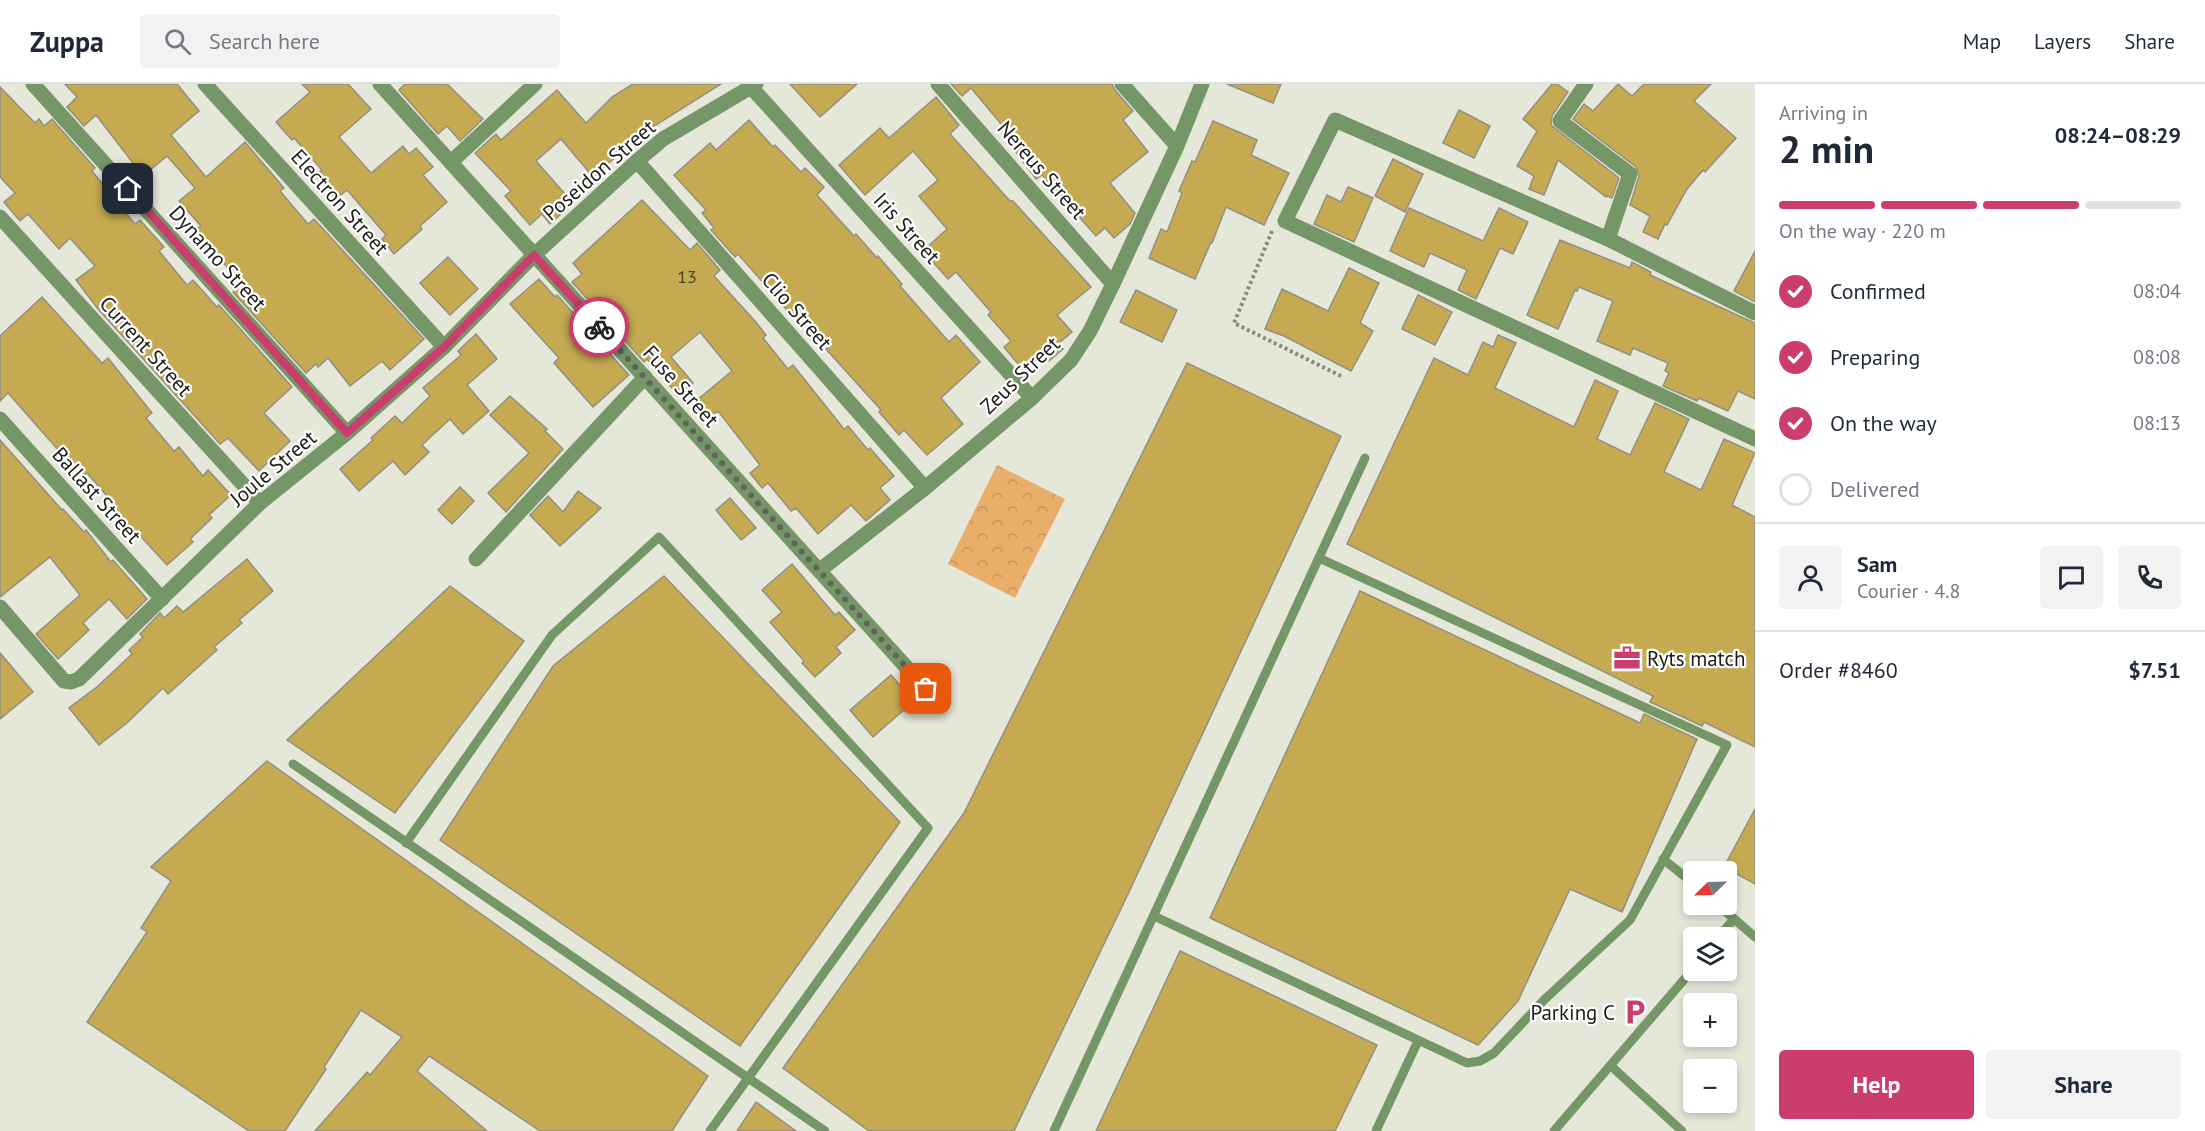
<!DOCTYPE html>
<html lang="en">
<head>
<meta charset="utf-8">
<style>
  :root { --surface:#fff; --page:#f2f2f3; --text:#1f2937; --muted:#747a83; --line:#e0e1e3; --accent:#ca3d6d }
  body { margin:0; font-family:"PT Sans",sans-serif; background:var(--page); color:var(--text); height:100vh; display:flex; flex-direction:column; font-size:22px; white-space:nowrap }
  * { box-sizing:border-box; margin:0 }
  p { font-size:20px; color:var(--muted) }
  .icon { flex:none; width:33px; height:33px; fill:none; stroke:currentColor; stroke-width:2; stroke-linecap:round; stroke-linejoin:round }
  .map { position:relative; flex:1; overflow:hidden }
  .side { display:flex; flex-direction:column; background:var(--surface); width:450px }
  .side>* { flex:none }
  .needle { width:39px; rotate:247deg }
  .fabs { position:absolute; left:1683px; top:777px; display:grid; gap:12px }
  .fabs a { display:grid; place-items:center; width:54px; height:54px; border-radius:6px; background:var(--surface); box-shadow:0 3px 9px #0003; font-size:30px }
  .pin { position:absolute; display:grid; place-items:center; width:51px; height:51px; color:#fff; margin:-26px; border-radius:12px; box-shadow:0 3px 9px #0006 }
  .courier { position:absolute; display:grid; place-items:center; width:60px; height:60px; margin:-30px; border:4px solid #ca3d6d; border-radius:50%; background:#fff; color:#222; box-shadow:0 2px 8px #0007 }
  .head em { font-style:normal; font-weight:600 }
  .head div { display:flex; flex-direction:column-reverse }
  .head { display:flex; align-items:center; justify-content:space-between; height:102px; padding:0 24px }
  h1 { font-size:39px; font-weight:600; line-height:45px }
  .bar { display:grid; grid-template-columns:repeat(4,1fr); gap:9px 6px; align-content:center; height:72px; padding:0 24px }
  .bar i { height:8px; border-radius:4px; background:var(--line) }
  .bar .selected { background:var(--accent) }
  .bar p { grid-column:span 4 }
  .line { display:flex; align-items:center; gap:15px; padding:0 24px; border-top:2px solid var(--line) }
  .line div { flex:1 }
  .round { display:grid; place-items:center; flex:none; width:63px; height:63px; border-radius:6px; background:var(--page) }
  ol { padding:0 24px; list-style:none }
  li { display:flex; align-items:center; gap:18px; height:66px }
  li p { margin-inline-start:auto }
  li .icon { padding:6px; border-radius:50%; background:var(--accent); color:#fff; stroke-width:4 }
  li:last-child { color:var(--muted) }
  li i { width:33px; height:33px; border:3px solid var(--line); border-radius:50% }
  .button { display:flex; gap:12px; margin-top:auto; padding:12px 24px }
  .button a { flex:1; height:69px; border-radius:6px; background:var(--accent); color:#fff; font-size:24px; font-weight:600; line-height:69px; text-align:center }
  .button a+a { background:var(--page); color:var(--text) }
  header { display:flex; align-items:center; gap:36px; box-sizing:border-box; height:84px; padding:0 30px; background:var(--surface); border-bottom:2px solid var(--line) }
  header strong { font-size:28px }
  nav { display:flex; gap:33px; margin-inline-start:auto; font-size:21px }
  .search { width:420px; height:54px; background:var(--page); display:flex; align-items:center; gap:15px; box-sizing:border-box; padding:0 21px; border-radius:6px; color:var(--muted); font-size:22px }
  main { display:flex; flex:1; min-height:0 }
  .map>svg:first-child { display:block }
  .park { fill:url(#park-crowns) }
  .building { fill:#c5aa51; stroke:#938f82; stroke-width:1.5 }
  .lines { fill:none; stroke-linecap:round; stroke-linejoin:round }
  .path { stroke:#898a80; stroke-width:4; stroke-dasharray:3 3; stroke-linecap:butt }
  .lane { stroke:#759667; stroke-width:9 }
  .street { stroke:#759667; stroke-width:15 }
  .done { stroke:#62635b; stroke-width:6; stroke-dasharray:0 10.8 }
  .route { stroke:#ca3d6d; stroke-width:8 }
  .labels { text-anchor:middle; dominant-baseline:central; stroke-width:4.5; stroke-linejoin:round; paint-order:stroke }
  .number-label { font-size:18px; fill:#464026 }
  .street-label { font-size:21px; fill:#1b1c17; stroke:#fff }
  .poi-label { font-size:21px; fill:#1b1c17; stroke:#fff; text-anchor:start }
</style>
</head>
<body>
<header>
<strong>Zuppa</strong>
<div class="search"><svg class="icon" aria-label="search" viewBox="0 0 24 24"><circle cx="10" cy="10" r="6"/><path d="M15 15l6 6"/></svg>Search here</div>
<nav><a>Map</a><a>Layers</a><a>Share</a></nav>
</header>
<main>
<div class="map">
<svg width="1755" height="1047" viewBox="0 0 1755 1047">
  <defs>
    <pattern id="park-crowns" width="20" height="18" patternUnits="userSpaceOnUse" patternTransform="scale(1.5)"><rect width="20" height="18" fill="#e9af6a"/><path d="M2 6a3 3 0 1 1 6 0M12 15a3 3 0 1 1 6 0" fill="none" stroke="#c7965b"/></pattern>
  </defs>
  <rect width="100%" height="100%" fill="#e5e7d9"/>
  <path class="park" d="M997,381L1065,415L1015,514L948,480Z"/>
  <g class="building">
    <path d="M65,0H177L199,27L171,51L206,93L245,58L284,104L280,107L308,140L314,135L424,255L390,286L382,277L350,302L328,274L318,283L316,280L306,289L233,208L241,201L197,145L201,142L179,117L195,104L167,72L143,92L96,31L84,42L67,23L77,13Z"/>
    <path d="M302,0H348L371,25L339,53L371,89L403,62L409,70L416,64L433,83L423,91L447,118L420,142L422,145L394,170L382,155L386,151L347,106L336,115L315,91L322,86L294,54L292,56L276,38L310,8Z"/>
    <path d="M405,0H447L483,35L460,57L447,42L438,50L399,6Z"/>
    <path d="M633,0H721L643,49L593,93L561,55L536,77L573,119L550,140L542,130L530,141L505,112L511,107L475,69L496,50L501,56L557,6L586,39L612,13Z"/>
    <path d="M790,0H857L820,33Z"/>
    <path d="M951,0H1112L1115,6L1133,27L1123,36L1148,68L1110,99L1135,129L1130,140L1114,154L1105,144L1096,152L1042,91L1036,95L1016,68L1021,64L971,4L962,12Z"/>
    <path d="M1227,0H1281L1273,19Z"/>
    <path d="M1552,0H1557L1568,8L1552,32L1551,41L1619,94L1612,114L1607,112L1606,113L1558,76L1544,111L1529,105L1534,92L1517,82L1537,47L1523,35Z"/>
    <path d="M1618,0L1632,12L1644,0H1711L1694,17L1736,54L1705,88L1703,86L1687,105L1667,141L1665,140L1658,155L1643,148L1650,132L1630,121L1639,92L1636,83L1573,35L1584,20L1593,27Z"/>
    <path d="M0,3L35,39L39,35L44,42L52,35L95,84L92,87L135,140L140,136L164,163L159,167L187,201L193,196L217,223L219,221L292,303L264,329L290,357L259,387L228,354L220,360L98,225L76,196L95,182L70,154L59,165L28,130L20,137L4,118L15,109L0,93Z"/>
    <path d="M936,13L959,41L950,50L1010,117H1013L1091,203L1057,231L1072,248L1058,260L1063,265L1049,277L1043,269L1023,286L1004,263L1011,257L988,231L991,228L956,188L948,195L923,167L947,145L919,112L938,96L913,67L865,111L839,81L880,44L889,54Z"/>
    <path d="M1459,26L1490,42L1474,74L1443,59Z"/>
    <path d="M749,36L773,63L775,61L801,88L805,84L824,103L817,111L854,152L856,150L877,174L878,172L902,200L900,202L949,258L956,251L980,278L941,314L963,340L927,371L904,346L899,351L879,328L881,326L826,265L830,262L801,231L795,235L738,170L735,173L711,146L714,144L702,129L706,126L674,91L710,59L716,66Z"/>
    <path d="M1213,37L1257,56L1251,71L1289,89L1264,141L1226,123L1212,159L1211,158L1195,195L1149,174L1161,145L1167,148L1182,109L1179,107L1192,77L1195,78Z"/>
    <path d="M1393,75L1423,90L1405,128L1375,112Z"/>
    <path d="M1348,103L1373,114L1354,158L1314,140L1327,111L1341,118Z"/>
    <path d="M642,116L690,166L697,159L720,186L714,192L755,237L766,251L763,254L788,285L793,281L844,345L848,342L868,366L870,364L894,392L880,404L890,416L866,437L851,421L818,450L796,424L791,427L768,399L762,404L750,389L760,381L718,327L711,333L697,316L732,287L700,248L671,273L693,299L678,311L647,275L644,278L572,198L582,190L573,179Z"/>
    <path d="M1409,124L1483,157L1499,124L1528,138L1513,170L1500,164L1476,215L1458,206L1467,186L1430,169L1424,183L1390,167Z"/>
    <path d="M1560,156L1630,184L1632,178L1651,188L1650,191L1755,239V315L1738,307L1728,327L1699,314L1697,317L1663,302L1669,289L1665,287L1668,279L1633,264L1630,271L1597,257L1613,217L1579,203L1577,207L1575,206L1558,245L1527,231Z"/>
    <path d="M1755,167V218L1734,207Z"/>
    <path d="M448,173L478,205L450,231L420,199Z"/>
    <path d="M1349,184L1379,199L1360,239L1373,247L1351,287L1284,252L1265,245L1282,205L1328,227Z"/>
    <path d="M539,195L555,213L557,211L629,291L593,323L554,279L559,274L510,220Z"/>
    <path d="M1136,206L1177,226L1162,258L1120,238Z"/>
    <path d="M1418,211L1452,228L1435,261L1402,245Z"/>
    <path d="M42,213L102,279L108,274L152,329L146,334L174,367L179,363L203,392L208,386L231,411L209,431L212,434L190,455L193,458L167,481L132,443L128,447L110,426L115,421L87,389L82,393L8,309L0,317V252Z"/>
    <path d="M476,250L497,275L467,301L489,327L463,350L450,335L422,361L429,368L405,391L393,377L359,407L340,385L373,356L371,354L395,332L402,339L430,312L423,304L461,271L458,267Z"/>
    <path d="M1498,251L1516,259L1495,304L1574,343L1595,296L1618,307L1597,355L1630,371L1655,319L1689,335L1664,388L1701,406L1724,355L1755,369L1732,421L1755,433V663L1704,638L1702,642L1650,618L1653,612L1347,460L1434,274L1468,291L1483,258L1493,263Z"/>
    <path d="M1187,279L1341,352L1129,808L1014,1047H869L783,984L964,729Z"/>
    <path d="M510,312L547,345L545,347L563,365L506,428L488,409L529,369L490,331Z"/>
    <path d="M0,356L62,426L63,425L84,448L86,446L111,478L113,476L147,515L127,535L109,515L83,539L89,546L58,575L36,550L80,511L50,473L0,513Z"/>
    <path d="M460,403L474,417L452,440L438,426Z"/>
    <path d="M578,407L601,424L560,462L530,431L548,412L563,428Z"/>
    <path d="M730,414L756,444L741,456L716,426Z"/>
    <path d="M247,475L273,507L239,536L242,539L214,563L217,566L168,610L163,604L127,639L99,661L69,624L98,602L132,570L129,566L143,553L140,550L160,529L164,534L177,522L183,528Z"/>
    <path d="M792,480L835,531L839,528L855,546L836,563L841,569L815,593L802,579L804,577L770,538L782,528L762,506Z"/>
    <path d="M664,492L900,738L740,962L440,756L553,582Z"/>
    <path d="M450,502L524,557L395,729L287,656Z"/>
    <path d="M1360,507L1640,639L1644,630L1697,655L1622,828L1570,805L1518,917L1478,961L1210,834Z"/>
    <path d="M0,569L33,608L0,635Z"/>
    <path d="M891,591L914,617L873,653L850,626Z"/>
    <path d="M267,677L708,992L672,1047H540L429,972L417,987L487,1047H315L367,988L370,991L402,953L361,926L324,983L326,985L285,1047H249L87,938L147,848L141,844L171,797L151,783Z"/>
    <path d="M1755,725V800L1724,783Z"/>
    <path d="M1180,867L1377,961L1335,1047H1096Z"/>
    <path d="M756,1018L796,1047H737Z"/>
  </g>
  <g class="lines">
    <path class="path" d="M1272,147L1234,239L1343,293"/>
    <g class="lane">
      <path d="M293,680L825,1047"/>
      <path d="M406,759L552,551L659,453L928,744L710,1047"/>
      <path d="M1663,775L1694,800"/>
      <path d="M1717,820L1755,853"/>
      <path d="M1154,832L1467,979L1480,977L1494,969L1544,916L1630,836L1727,661L1319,474"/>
      <path d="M1718,854L1734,835"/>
      <path d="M1611,982L1682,1047"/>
      <path d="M1054,1047L1365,374"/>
      <path d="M1376,1047L1418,957"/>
      <path d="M1554,1047L1694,884"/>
    </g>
    <g class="street">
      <path d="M33,0L347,349"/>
      <path d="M205,0L444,263"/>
      <path d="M380,0L926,605"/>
      <path d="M938,0L1113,200"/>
      <path d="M1122,0L1177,62"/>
      <path d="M1586,0L1560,37L1630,90L1608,155"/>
      <path d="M751,3L1032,314"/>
      <path d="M637,77L925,404"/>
      <path d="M451,78L535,0"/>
      <path d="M0,133L260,419"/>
      <path d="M1755,229L1608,155L1335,36L1285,137L1755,355"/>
      <path d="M0,335L162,515"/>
      <path d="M476,475L645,293"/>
      <path d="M820,486L925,404L1032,314L1071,276L1090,247L1113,200L1177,62L1202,0"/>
      <path d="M0,523L64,597L71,598L79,595L260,419L347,349L444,263L534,171L637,77L663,55L756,0"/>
    </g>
  </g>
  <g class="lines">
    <path class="done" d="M599,243L926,605"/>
    <path class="route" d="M128,105L347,349L444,263L534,171L599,243"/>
  </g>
  <defs>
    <symbol id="office-bare" viewBox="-9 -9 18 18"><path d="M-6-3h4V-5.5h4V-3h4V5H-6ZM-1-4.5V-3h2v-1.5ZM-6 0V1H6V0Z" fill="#ca3d6d" stroke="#fff" stroke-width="2.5" paint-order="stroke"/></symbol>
    <symbol id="parking-bare" viewBox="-9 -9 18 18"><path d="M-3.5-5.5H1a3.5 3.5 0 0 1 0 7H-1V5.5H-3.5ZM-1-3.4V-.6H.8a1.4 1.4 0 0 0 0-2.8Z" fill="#ca3d6d" stroke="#fff" stroke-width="2.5" paint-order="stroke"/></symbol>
  </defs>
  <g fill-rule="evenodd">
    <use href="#office-bare" x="1608" y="555" width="38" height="38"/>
    <use href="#parking-bare" x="1616" y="909" width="38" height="38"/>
  </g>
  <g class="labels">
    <g class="number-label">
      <text x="687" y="192">13</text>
    </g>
    <g class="street-label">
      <text transform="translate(599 86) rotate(-41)">Poseidon Street</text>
      <text transform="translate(1042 86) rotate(49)">Nereus Street</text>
      <text transform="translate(340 118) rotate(48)">Electron Street</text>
      <text transform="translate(907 144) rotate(48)">Iris Street</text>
      <text transform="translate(218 174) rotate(48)">Dynamo Street</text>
      <text transform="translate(797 227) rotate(49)">Clio Street</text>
      <text transform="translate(146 262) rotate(48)">Current Street</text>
      <text transform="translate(1020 291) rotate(-44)">Zeus Street</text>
      <text transform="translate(681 302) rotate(48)">Fuse Street</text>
      <text transform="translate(273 384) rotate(-40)">Joule Street</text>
      <text transform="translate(97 411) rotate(48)">Ballast Street</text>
    </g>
    <g class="poi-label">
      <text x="1647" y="574">Ryts match</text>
      <text x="1615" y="928" text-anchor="end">Parking C</text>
    </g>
  </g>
</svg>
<div class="fabs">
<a><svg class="needle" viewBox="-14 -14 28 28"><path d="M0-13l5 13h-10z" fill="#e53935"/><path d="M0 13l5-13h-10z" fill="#747a83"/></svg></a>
<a><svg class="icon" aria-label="layers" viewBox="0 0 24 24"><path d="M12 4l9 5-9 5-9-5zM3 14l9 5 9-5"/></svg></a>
<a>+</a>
<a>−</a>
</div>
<div class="pin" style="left:926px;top:605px;background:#ea580c"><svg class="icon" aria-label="bag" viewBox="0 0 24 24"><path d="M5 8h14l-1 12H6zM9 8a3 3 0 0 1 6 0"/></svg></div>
<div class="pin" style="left:128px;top:105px;background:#1f2937"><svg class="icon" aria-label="home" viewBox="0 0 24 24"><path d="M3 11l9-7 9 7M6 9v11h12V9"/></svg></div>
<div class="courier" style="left:599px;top:243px"><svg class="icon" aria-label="bike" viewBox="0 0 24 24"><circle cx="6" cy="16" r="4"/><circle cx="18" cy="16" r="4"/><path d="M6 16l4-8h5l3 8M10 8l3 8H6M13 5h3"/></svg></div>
</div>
<section class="side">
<div class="head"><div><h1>2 min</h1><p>Arriving in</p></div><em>08:24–08:29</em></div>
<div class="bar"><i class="selected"></i><i class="selected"></i><i class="selected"></i><i></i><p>On the way · 220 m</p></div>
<ol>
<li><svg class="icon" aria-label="check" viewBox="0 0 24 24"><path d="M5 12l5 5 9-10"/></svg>Confirmed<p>08:04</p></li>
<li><svg class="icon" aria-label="check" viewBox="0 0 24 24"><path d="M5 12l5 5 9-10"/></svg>Preparing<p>08:08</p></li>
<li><svg class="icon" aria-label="check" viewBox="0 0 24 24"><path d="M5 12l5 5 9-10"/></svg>On the way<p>08:13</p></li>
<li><i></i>Delivered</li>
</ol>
<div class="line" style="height:108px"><a class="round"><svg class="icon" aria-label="person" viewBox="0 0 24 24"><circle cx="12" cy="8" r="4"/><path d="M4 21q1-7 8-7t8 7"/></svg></a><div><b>Sam</b><p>Courier · 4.8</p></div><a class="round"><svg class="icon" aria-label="chat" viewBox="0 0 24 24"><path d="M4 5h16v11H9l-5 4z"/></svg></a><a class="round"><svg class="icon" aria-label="phone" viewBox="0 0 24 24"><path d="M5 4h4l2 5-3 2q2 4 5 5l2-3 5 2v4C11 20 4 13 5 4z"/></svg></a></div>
<div class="line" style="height:78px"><div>Order #8460</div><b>$7.51</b></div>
<div class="button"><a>Help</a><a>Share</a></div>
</section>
</main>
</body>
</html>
